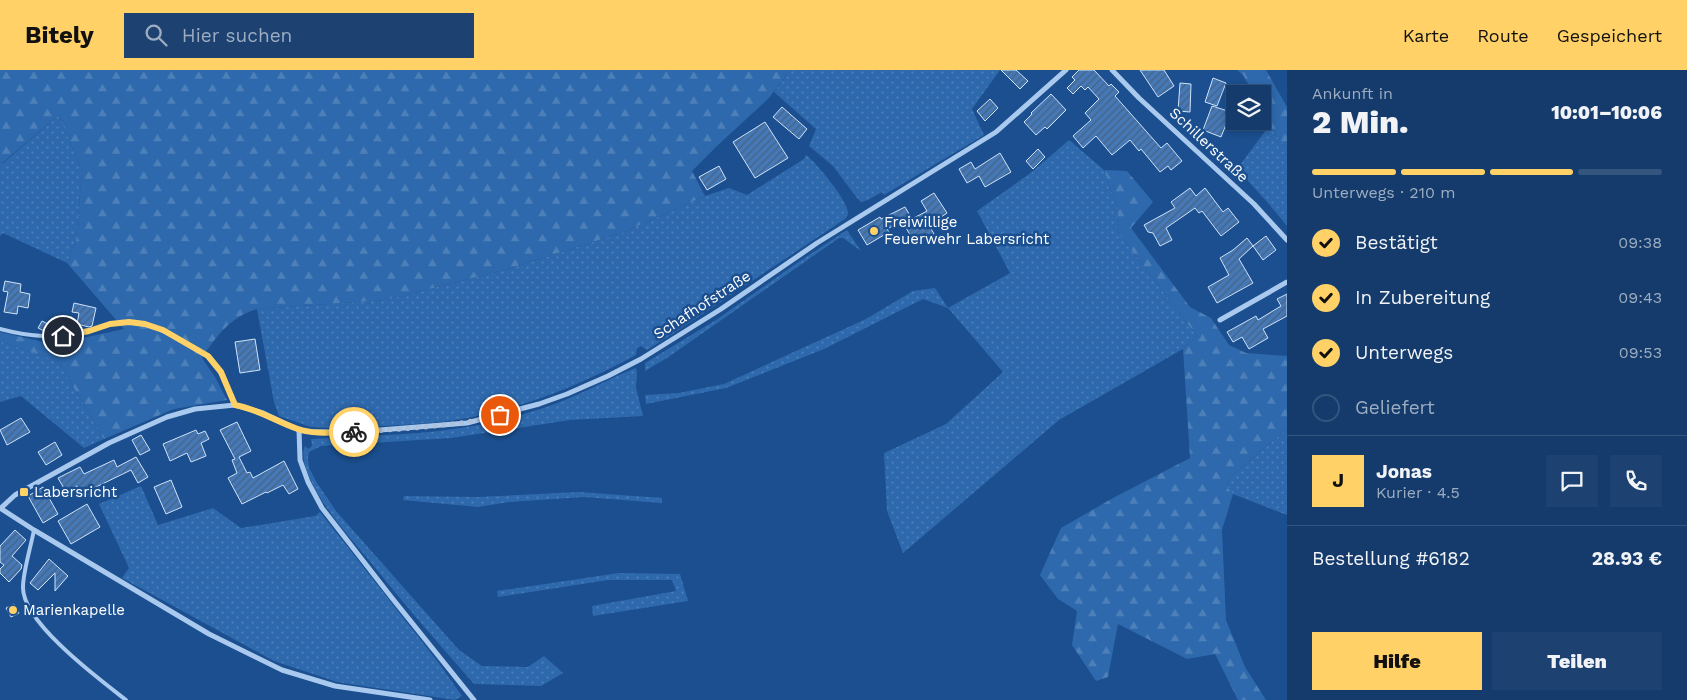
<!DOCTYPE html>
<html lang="de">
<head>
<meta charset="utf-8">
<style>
  :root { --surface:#143b6b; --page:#1d4271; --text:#f1f3f6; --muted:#9dadc1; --line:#33557e; --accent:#ffd166 }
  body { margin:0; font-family:"Work Sans",sans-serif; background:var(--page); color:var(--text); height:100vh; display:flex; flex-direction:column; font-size:19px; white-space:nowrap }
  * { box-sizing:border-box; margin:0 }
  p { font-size:16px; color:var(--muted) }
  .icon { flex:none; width:28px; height:28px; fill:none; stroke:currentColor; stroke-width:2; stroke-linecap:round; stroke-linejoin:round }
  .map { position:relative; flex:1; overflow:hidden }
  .drawer { display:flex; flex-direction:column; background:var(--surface); width:400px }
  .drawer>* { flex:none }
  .controls { position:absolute; left:1226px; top:15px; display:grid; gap:10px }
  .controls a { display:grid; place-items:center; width:45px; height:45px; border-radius:0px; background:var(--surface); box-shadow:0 2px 8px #0003,0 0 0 1px var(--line); font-size:25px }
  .pin { position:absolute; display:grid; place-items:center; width:42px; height:42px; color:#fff; margin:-21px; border:2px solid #fff; border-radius:50%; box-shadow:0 1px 5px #0007 }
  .courier { position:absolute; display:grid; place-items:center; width:50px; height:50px; margin:-25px; border:4px solid #ffd166; border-radius:50%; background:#fff; color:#222; box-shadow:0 1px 6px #0007 }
  .head em { font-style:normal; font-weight:800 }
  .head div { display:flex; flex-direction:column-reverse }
  .head { display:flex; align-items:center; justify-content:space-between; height:85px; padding:0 25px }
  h1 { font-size:32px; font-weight:800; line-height:38px }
  .bar { display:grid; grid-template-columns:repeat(4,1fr); gap:8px 5px; align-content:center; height:60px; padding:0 25px }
  .bar i { height:6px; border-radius:4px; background:var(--line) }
  .bar .active { background:var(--accent) }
  .bar p { grid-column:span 4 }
  .line { display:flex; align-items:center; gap:12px; padding:0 25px; border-top:1px solid var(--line) }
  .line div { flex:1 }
  .round { display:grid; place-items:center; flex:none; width:52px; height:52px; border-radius:0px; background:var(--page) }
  ol { padding:0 25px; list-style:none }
  li { display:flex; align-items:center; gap:15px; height:55px }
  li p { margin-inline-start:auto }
  li .icon { padding:5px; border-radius:50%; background:var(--accent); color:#111; stroke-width:4 }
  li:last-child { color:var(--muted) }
  li i { width:28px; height:28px; border:2px solid var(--line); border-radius:50% }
  .action { display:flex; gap:10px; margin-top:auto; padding:10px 25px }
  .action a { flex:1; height:58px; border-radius:0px; background:var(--accent); color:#111; font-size:20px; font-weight:800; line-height:58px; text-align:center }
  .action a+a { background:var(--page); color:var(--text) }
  header { display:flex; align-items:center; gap:30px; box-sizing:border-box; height:70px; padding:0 25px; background:var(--accent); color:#111 }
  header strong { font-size:24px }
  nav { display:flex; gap:28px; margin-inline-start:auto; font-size:18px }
  .search { width:350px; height:45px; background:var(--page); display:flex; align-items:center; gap:12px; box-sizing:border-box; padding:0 18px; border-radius:0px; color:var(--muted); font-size:19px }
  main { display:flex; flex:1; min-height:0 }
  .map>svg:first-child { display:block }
  .grass { fill:url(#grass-dots) }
  .forest { fill:url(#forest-firs) }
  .building { fill:url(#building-hatch); stroke:#cfe3fa }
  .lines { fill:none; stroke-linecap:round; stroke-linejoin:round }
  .service { stroke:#a9c9ee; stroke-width:4 }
  .minor { stroke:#a9c9ee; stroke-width:5 }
  .done { stroke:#afc1d8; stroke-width:5; stroke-dasharray:0 9 }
  .route { stroke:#ffd166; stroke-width:6 }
  .poi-dot { fill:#ffd166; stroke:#1b4f8f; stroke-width:2 }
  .labels { text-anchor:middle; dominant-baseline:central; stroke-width:5; stroke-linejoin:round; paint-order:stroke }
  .street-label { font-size:15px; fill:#fff; stroke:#1b4f8f }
  .poi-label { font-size:15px; fill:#fff; stroke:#1b4f8f; text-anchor:start }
</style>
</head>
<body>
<header>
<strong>Bitely</strong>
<div class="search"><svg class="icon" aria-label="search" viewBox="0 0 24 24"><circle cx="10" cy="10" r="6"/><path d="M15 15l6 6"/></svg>Hier suchen</div>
<nav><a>Karte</a><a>Route</a><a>Gespeichert</a></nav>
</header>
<main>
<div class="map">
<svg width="1287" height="630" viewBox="0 0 1287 630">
  <defs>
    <pattern id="grass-dots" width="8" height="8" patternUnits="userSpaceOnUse" patternTransform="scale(1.25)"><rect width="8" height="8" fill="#2e69ad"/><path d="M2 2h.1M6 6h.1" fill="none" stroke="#4d80b9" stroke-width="1.8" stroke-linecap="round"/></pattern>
    <pattern id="forest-firs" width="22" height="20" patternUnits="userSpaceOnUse" patternTransform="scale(1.25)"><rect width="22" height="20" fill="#2e69ad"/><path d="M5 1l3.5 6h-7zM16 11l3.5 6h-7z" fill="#4d80b9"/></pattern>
    <pattern id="building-hatch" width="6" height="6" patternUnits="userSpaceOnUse" patternTransform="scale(1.25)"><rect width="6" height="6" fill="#4478b7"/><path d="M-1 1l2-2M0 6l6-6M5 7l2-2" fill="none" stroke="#486282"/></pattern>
  </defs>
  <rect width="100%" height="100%" fill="#1b4f8f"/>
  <g class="grass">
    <path d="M791,0H1000L972,39L984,65L884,125L882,122L868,130L861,132L857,128L833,96L809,76L816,59L774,22Z"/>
    <path d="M59,45L82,101L76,171L67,193L3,163L0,166V92L2,94Z"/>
    <path d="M1269,56L1287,78V156L1268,133L1237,99Z"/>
    <path d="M1069,70L1104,100L1118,139L1117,161L1197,266L1183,279L1059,350L903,483L887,441L884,383L946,354L1003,302L948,238L923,229L824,279L726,318L646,334L645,325L679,323L724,314L866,249L913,221L935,218L948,238L1010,203L977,141L1032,102Z"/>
    <path d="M806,85C816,92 847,130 848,142C848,146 847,146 845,149L674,263L647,280L641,276L637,278L636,285C579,316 515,342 449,351C414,355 378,356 342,358L341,351L334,352L335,358L311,357L279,346L274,332L257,239L386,230L508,199L624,162L705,126L729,118L747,125L804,89Z"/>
    <path d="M847,160L861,181L843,168H839L667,288L645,301V293L716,250L797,193Z"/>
    <path d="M0,271L58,291L104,369L84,378L21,326L0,332Z"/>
    <path d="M636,298L637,303L636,318L643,346L570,350L451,368L321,376L309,382L308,388L309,398L317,413L336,441L459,580L482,596L528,597L544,586L563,603L541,616L474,614C438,573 402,532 368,489C356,475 343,460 332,445C321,430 297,394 305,376L308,379L312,376L311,369L349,367L352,371L360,369L361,366C429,364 488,358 552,335C581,325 607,309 636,298Z"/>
    <path d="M1287,359V445L1233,424L1227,417L1229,408Z"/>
    <path d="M141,416L158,455L213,438L241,458L315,446L320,442L438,592L462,626L455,630L337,612L274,591L122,508L129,498L99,434Z"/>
    <path d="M579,422L662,428V433L584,427L509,432L478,437L403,430L404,426L477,427Z"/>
    <path d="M619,503L680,504L688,531L593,546L592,536L676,521L672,510H608L498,527L497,521Z"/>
  </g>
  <g class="forest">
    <path d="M0,0H791L768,29L718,75L692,101L705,126L624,162L508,199L386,230L257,239C231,247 217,265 202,288L215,307L227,330L174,339L104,369L58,291L0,271V262L48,273L73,270L124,259L67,193L76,171L82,101L59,45L1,94L0,92Z"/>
    <path d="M1237,0H1266L1287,37V78L1269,56L1263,42L1262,24H1254L1243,5Z"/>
    <path d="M1104,100L1127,101L1153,132L1131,158L1190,237L1211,248L1229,275L1246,283L1287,286V359L1229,408L1227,417L1233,424L1222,460L1226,550L1245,597L1266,630H1238L1215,584L1187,589L1118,554L1108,607L1096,611L1072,575L1077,541L1058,529L1040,505L1061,458L1113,428L1190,388L1183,279L1197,266L1117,161L1118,139Z"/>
  </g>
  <g class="building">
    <path d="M1001,0H1016L1028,11L1020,19Z"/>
    <path d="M1079,0H1094L1109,16L1111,14L1119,22L1115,26L1161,78L1167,73L1182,91L1171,100L1168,96L1160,102L1141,79L1139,81L1130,70L1112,85L1096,66L1083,78L1073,66L1091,50L1085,43L1099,29L1088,17L1085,20L1081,16L1073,24L1067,18L1075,10L1072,7Z"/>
    <path d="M1140,0H1164L1174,16L1158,27Z"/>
    <path d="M1213,8L1226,13L1217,36L1205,32Z"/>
    <path d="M1180,13L1191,14L1190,42L1178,41Z"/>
    <path d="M1051,24L1066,40L1047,59L1045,57L1036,65L1024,52L1032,44L1031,43Z"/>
    <path d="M990,29L998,38L985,51L977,41Z"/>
    <path d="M1212,36L1231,42L1221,67L1203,60Z"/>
    <path d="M782,37L807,59L799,69L773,47Z"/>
    <path d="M765,52L788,88L755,108L733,72Z"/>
    <path d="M1038,79L1045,87L1033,99L1026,91Z"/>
    <path d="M1000,83L1011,102L985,117L979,106L967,113L959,99L971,92L975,99Z"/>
    <path d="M719,96L726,109L707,120L699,107Z"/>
    <path d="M1190,118L1196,126L1205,118L1223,142L1228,138L1239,152L1221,166L1202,141L1199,143L1195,138L1166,158L1172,170L1160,176L1153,163L1148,162L1144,155L1175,138L1171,132Z"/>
    <path d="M934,123L947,143L929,155L934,164L916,175L902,151L887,159L889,162L867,175L858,160L880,147L881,149L905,137L912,149L927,141L921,131Z"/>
    <path d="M1266,166L1276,180L1263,190L1253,176Z"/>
    <path d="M1247,168L1253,176L1239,189L1253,213L1217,233L1208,217L1229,205L1220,188L1233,180Z"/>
    <path d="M5,211L21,214L20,222L30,224L28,238L18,236L17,244L4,242L8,222L3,221Z"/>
    <path d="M1287,224V246L1263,259L1268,268L1249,279L1242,267L1233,272L1227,262L1256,246L1258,250L1281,236L1277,229Z"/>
    <path d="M74,233L96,238L92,256L89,257L77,254L79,243L72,242Z"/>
    <path d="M42,251L50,255L46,262L38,258Z"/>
    <path d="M255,269L260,300L240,303L235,272Z"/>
    <path d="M21,348L30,362L7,375L0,360Z"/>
    <path d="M237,352L251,381L239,387L247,403L250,402L253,408L284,391L298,419L289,424L283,415L267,423L266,422L242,434L228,408L237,403L232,390L235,389L220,360Z"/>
    <path d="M196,360L198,364L205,361L209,369L201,373L206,386L191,392L187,383L170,391L163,374Z"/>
    <path d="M141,365L150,380L140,385L132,370Z"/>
    <path d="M55,372L62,385L46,395L38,382Z"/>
    <path d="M136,387L148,407L138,413L131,400L92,419L93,422L83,428L77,416L66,422L58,408L80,397L84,404L114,390L117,397Z"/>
    <path d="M171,410L182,437L166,444L154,417Z"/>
    <path d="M43,417L58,444L43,453L28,426Z"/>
    <path d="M87,434L100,457L71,474L58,451Z"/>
    <path d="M15,460L26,470L12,486L22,495L21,499L9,512L0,503V499L4,495L0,492V476Z"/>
    <path d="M49,489L68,506L55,521V503L38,520L30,513Z"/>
    <path d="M14,534L19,543L11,547L6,538Z"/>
  </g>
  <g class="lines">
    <g class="service">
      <path d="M0,259C34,268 52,268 86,261C95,260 103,255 112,254C144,249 164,260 191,276C200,281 209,285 215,294C224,306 229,321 235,335"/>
      <path d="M34,460C31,476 23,502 23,517C22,552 99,609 126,630"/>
    </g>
    <g class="minor">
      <path d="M1112,0L1139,28L1254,134L1287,170"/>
      <path d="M1220,250L1287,212"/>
      <path d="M299,360L300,390L308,412L322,438L392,528L474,630"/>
      <path d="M0,438L34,460L209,564L282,600L335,616L430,630"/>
      <path d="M1,438L15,425L109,373L167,347L195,339L235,335L263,343L299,360L313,362H355L467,353L539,334L567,324L608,306L641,289L721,239L817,173L996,62L1066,0"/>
    </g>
  </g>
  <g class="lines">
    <path class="done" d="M354,362C403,359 452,357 500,345"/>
    <path class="route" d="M63,266L89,261L110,254L129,252L145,254L163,260L208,286L221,302L235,335C258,339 277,352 298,359C315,365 336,362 354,362"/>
  </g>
  <g class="poi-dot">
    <circle cx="874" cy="161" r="5"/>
    <rect x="19" y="417" width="10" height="10" rx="2.5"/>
    <circle cx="13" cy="540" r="5"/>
  </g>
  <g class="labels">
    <g class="street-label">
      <text transform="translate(1209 75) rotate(43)">Schillerstraße</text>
      <text transform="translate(702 235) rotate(-33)">Schafhofstraße</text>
    </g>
    <g class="poi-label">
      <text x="884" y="152">Freiwillige<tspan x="884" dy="17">Feuerwehr Labersricht</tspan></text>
      <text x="34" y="422">Labersricht</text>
      <text x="23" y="540">Marienkapelle</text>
    </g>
  </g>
</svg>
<div class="controls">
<a><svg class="icon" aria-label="layers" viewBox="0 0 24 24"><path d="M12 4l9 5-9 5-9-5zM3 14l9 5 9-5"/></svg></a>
</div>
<div class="pin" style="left:500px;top:345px;background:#ea580c"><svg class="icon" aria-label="bag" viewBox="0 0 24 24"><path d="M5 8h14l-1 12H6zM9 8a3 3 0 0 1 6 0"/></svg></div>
<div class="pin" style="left:63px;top:266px;background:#1f2937"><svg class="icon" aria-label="home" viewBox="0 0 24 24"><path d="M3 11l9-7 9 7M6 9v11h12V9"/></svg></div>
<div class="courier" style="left:354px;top:362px"><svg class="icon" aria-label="bike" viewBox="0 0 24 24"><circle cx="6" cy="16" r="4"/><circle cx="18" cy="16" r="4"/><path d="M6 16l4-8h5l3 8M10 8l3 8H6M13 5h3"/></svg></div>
</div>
<section class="drawer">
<div class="head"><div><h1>2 Min.</h1><p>Ankunft in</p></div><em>10:01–10:06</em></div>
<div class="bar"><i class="active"></i><i class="active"></i><i class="active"></i><i></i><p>Unterwegs · 210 m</p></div>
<ol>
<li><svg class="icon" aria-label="check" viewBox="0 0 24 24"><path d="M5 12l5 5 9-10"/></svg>Bestätigt<p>09:38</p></li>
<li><svg class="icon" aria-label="check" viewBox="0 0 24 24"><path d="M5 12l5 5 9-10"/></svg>In Zubereitung<p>09:43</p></li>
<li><svg class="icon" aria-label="check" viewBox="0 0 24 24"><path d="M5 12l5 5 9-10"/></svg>Unterwegs<p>09:53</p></li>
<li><i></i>Geliefert</li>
</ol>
<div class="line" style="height:90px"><b class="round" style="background:var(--accent);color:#111">J</b><div><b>Jonas</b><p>Kurier · 4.5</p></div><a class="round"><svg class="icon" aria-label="chat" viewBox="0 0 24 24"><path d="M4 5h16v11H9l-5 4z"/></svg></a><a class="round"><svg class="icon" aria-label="phone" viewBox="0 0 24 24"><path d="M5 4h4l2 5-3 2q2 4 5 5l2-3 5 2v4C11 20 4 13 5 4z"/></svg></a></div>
<div class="line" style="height:65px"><div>Bestellung #6182</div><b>28.93 €</b></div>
<div class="action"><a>Hilfe</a><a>Teilen</a></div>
</section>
</main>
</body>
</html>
